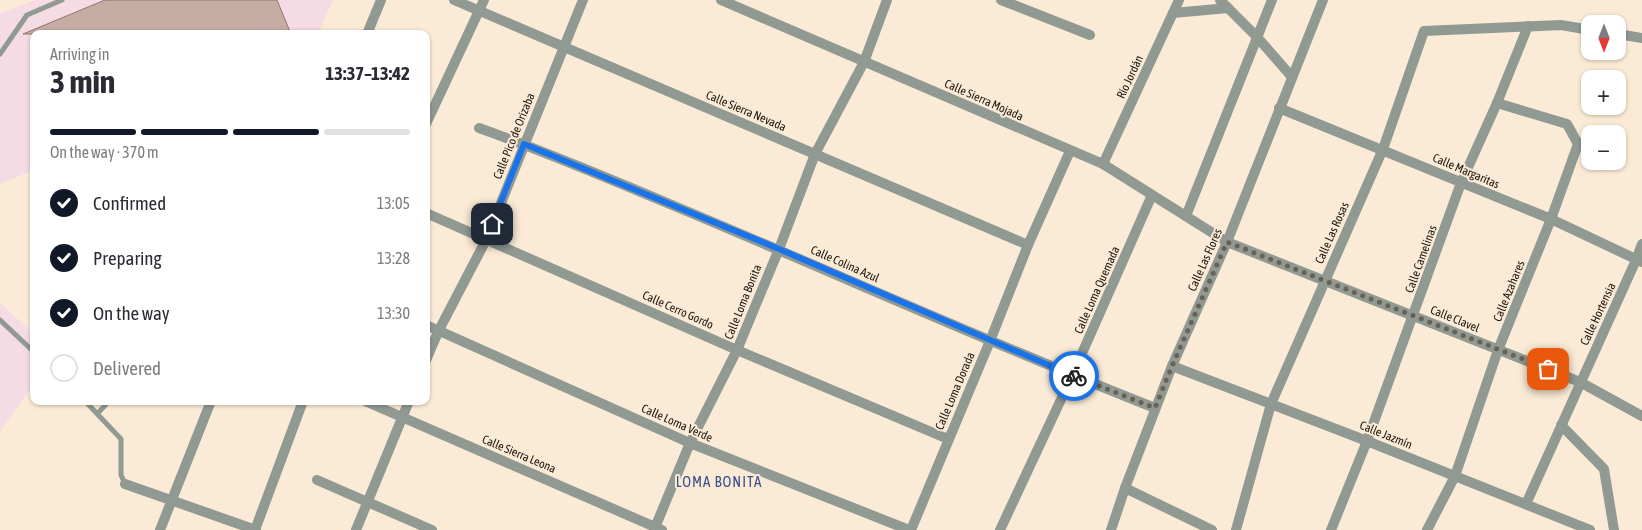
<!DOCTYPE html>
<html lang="en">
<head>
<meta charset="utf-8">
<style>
  :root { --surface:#fff; --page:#f7f7f7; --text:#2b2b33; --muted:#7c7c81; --line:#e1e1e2; --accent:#111827 }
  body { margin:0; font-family:"Asap Condensed",sans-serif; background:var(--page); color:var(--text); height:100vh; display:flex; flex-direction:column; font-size:19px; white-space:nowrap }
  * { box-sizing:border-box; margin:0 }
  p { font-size:16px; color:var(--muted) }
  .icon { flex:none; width:28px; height:28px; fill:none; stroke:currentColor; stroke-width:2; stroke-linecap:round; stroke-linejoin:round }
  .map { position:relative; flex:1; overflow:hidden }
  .sheet { position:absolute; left:30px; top:30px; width:400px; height:375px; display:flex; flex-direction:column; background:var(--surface); border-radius:10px; box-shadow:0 1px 4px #0004 }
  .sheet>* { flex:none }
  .needle { width:32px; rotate:180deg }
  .tools { position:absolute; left:1581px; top:15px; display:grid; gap:10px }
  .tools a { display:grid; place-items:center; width:45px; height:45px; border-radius:10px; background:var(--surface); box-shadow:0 1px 4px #0004; font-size:25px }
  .pin { position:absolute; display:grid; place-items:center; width:42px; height:42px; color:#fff; margin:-21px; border-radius:10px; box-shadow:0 2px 8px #0006 }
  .courier { position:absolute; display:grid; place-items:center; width:50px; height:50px; margin:-25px; border:4px solid #1a73e8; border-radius:50%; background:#fff; color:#222; box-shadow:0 1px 6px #0007 }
  .headline em { font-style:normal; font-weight:700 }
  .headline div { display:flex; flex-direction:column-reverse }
  .headline { display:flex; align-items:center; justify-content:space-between; height:85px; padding:0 20px }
  h1 { font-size:32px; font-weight:700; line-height:38px }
  .bar { display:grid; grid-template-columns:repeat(4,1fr); gap:8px 5px; align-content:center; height:60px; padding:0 20px }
  .bar i { height:6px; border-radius:4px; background:var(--line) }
  .bar .selected { background:var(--accent) }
  .bar p { grid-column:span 4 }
  ol { padding:0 20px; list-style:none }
  li { display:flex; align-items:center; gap:15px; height:55px }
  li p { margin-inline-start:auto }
  li .icon { padding:5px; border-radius:50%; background:var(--accent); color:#fff; stroke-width:4 }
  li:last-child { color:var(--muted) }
  li i { width:28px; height:28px; border:2px solid var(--line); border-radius:50% }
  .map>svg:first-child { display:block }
  .industrial { fill:#f5dce4 }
  .building { fill:#c6ada4; stroke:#8e766e }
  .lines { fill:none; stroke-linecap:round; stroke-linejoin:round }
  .service { stroke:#909992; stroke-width:5 }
  .minor { stroke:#909992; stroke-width:10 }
  .done { stroke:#696154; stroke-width:5; stroke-dasharray:0 9 }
  .route { stroke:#1a73e8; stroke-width:6 }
  .labels { text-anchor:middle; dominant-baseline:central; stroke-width:4; stroke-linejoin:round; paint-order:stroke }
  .street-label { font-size:12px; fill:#1b160e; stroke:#fbebd6 }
  .quarter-label { font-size:15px; letter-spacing:1px; fill:#3c518c; stroke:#fbebd6 }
</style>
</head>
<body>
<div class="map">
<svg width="1642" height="530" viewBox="0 0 1642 530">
  <rect width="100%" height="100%" fill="#fbebd6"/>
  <g class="industrial">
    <path d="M35,0H333L318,34H34V170L0,184V14Z"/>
    <path d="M0,302L34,335V383L0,432Z"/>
  </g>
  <path class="building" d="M105,0H277L291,34H23Z"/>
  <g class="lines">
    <g class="service">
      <path d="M0,54L27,15L62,0"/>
      <path d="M0,320L34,352"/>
      <path d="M85,401L121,439V475L125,484"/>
      <path d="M98,413L109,401"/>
    </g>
    <g class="minor">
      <path d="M454,0L1028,245"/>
      <path d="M721,0L1103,164L1227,242L1580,382L1642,416"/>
      <path d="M1001,0L1090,35"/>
      <path d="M1220,0L1257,37L1292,77"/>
      <path d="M1173,13L1228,8"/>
      <path d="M367,34L381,0"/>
      <path d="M1618,34L1642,38"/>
      <path d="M1279,108L1551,219L1642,262"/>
      <path d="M426,124L484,0"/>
      <path d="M479,128C544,151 608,178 672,205C833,272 992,344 1155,408"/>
      <path d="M1103,164L1179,0"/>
      <path d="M426,213L737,350L948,439"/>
      <path d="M1186,216L1272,0"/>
      <path d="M426,325L690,443L909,530"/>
      <path d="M426,360L439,330L486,240L583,0"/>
      <path d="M1172,366L1367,441L1590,530"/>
      <path d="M365,401L662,530"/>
      <path d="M1561,425L1604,469L1614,530"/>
      <path d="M317,480L432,530"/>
      <path d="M125,484L256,530"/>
      <path d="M1125,488L1212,530"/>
      <path d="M1526,504L1636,260L1642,244"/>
      <path d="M160,530L211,401"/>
      <path d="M255,530L303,401"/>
      <path d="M356,530L409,401"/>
      <path d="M654,530L690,443L737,350L779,249L815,154L864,62L887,0"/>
      <path d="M911,530L990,341L1028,245L1070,151"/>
      <path d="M1000,530L1072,376L1152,195"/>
      <path d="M1111,530L1125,488L1172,366L1227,242L1323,0"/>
      <path d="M1236,530L1271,404L1383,149L1424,31L1561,25L1590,30"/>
      <path d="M1331,530L1367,441L1461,183L1497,103L1528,26"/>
      <path d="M1427,530L1455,476L1498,350L1551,219L1578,144L1567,124L1497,103"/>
    </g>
  </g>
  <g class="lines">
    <path class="done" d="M1074,376L1155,408L1172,366L1227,242L1548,369"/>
    <path class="route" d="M492,224L524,144L779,249L1074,376"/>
  </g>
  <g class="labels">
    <g class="street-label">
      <text transform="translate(1130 77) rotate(-65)">Río Jordán</text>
      <text transform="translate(984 100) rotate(24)">Calle Sierra Mojada</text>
      <text transform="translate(746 111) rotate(23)">Calle Sierra Nevada</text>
      <text transform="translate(514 136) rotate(-68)">Calle Pico de Orizaba</text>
      <text transform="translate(1466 171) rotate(23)">Calle Margaritas</text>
      <text transform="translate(1332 233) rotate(-66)">Calle Las Rosas</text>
      <text transform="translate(1421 259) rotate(-70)">Calle Camelinas</text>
      <text transform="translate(1205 260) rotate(-66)">Calle Las Flores</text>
      <text transform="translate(845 264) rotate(24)">Calle Colina Azul</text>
      <text transform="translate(1097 290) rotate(-66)">Calle Loma Quemada</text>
      <text transform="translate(1509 291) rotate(-68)">Calle Azahares</text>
      <text transform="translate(743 302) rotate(-68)">Calle Loma Bonita</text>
      <text transform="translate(678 310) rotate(24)">Calle Cerro Gordo</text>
      <text transform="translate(1598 314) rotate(-65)">Calle Hortensia</text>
      <text transform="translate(1455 319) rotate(22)">Calle Clavel</text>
      <text transform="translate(955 391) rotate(-67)">Calle Loma Dorada</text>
      <text transform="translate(677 423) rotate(24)">Calle Loma Verde</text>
      <text transform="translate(1386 435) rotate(22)">Calle Jazmín</text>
      <text transform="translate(519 454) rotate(23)">Calle Sierra Leona</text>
    </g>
    <g class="quarter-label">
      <text x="719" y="481">LOMA BONITA</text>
    </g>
  </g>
</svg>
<div class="tools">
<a><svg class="needle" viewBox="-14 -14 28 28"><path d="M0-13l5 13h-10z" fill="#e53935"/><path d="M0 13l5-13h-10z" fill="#7c7c81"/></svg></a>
<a>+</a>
<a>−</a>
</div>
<div class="pin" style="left:1548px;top:369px;background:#ea580c"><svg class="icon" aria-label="bag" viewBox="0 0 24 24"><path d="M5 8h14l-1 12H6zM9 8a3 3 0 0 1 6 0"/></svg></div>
<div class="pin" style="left:492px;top:224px;background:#1f2937"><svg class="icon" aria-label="home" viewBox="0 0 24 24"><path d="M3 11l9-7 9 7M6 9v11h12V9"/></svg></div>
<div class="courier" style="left:1074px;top:376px"><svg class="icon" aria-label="bike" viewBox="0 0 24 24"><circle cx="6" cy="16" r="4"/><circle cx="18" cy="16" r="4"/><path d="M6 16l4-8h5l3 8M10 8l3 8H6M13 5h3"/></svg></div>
<section class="sheet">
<div class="headline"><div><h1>3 min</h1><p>Arriving in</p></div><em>13:37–13:42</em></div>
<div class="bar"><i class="selected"></i><i class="selected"></i><i class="selected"></i><i></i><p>On the way · 370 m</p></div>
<ol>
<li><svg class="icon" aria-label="check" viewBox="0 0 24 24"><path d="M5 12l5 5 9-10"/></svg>Confirmed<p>13:05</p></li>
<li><svg class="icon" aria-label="check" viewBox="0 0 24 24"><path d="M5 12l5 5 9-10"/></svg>Preparing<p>13:28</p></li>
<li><svg class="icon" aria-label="check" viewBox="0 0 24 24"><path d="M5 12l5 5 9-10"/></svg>On the way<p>13:30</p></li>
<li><i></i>Delivered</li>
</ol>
</section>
</div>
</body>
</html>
